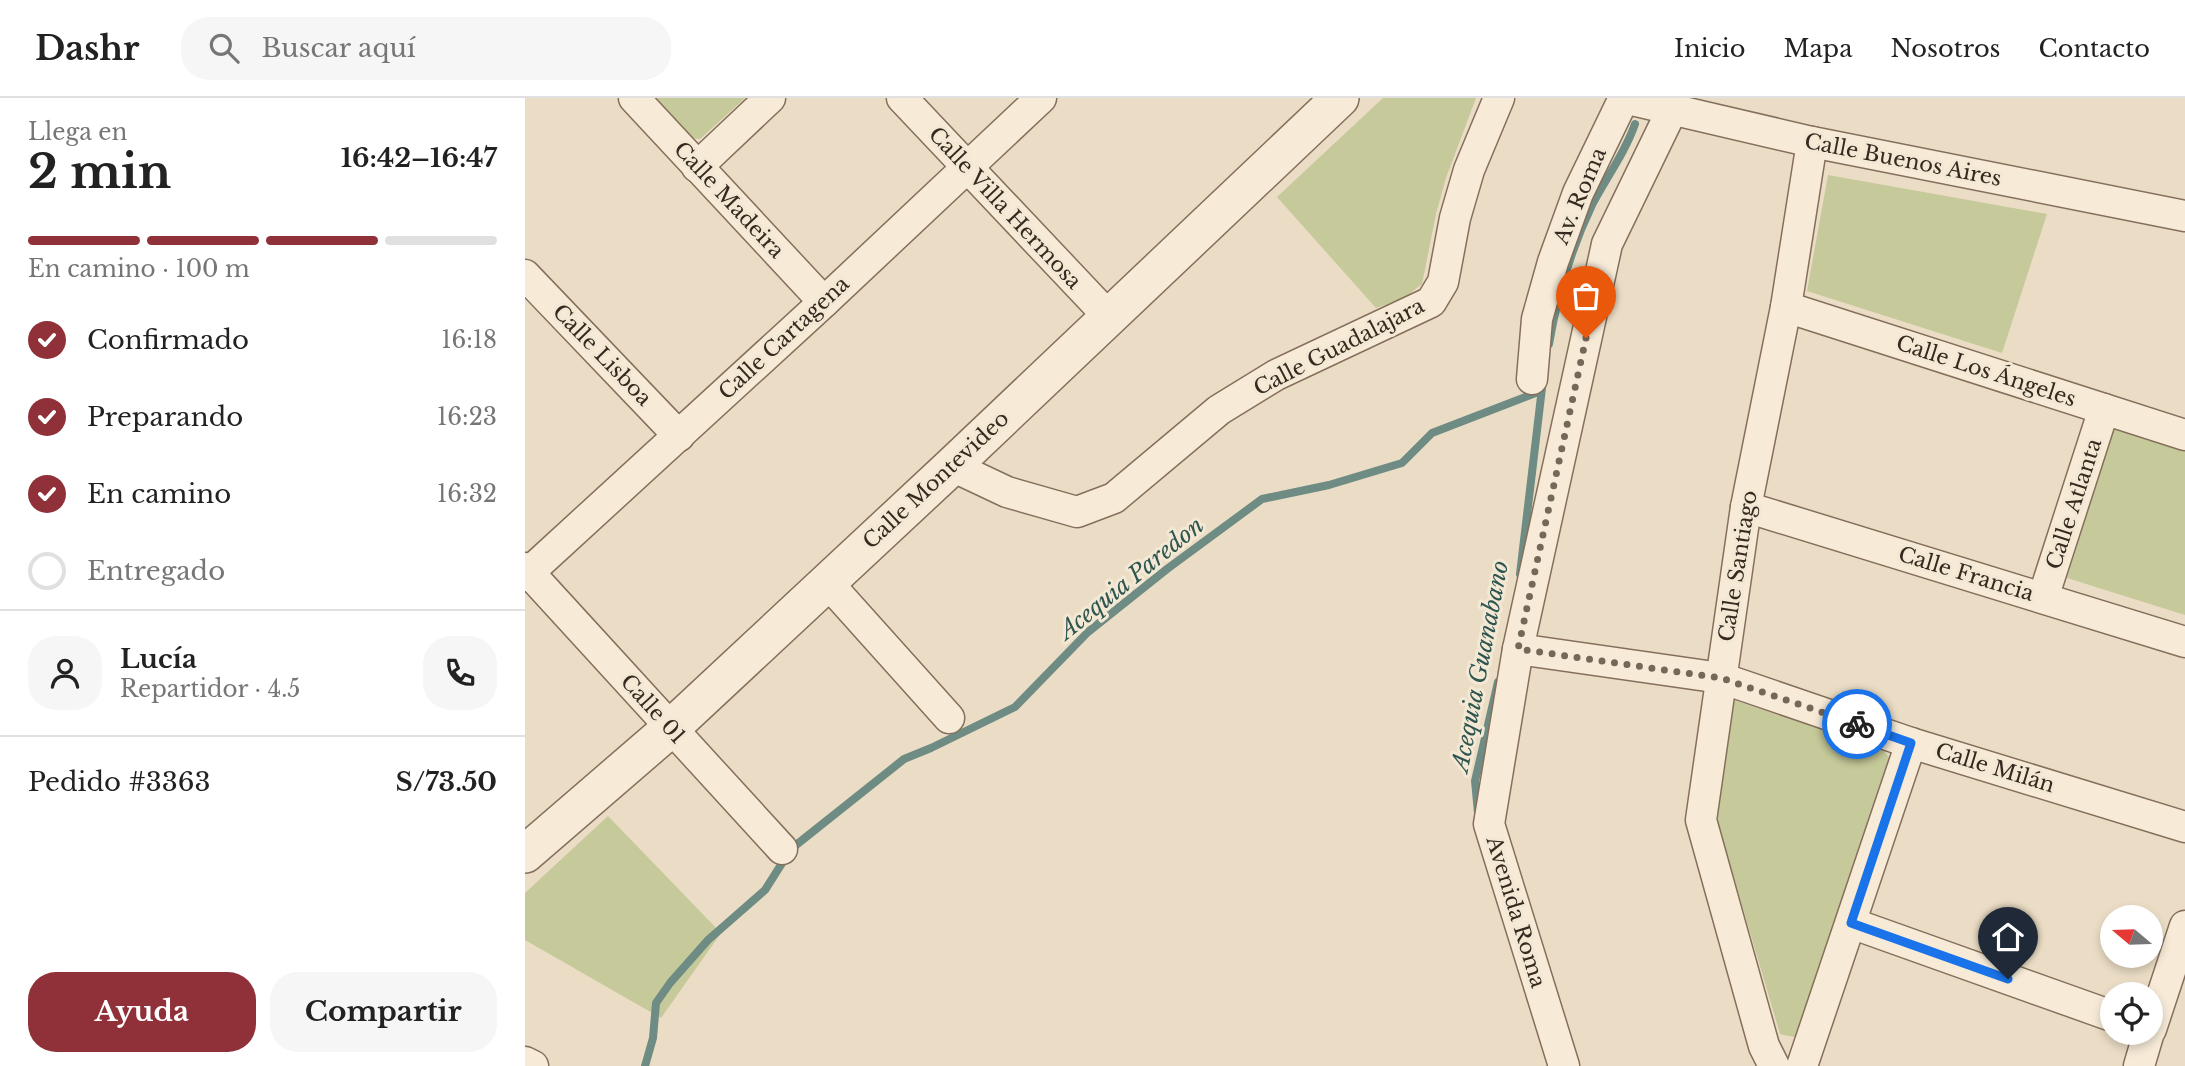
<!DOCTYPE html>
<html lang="es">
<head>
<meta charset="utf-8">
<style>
  :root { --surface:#fff; --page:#f6f6f6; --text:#222; --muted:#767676; --line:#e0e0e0; --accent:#903038 }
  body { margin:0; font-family:"Libre Baskerville",serif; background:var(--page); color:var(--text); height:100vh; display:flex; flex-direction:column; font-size:26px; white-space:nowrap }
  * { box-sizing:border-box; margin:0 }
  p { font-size:23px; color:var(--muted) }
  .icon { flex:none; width:38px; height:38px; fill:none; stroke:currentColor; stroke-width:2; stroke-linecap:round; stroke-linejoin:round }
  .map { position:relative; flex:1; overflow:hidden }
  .sheet { display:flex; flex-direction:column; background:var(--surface); width:525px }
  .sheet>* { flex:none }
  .needle { width:46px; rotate:289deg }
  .tools { position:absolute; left:1575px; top:807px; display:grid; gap:14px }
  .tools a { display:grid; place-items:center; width:63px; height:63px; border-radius:50%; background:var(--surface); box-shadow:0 4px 10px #0003; font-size:35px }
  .pin { position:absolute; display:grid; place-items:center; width:60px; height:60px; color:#fff; margin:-72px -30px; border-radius:50% 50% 50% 0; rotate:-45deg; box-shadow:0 0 7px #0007 }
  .pin .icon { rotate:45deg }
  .courier { position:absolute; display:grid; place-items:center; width:70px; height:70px; margin:-35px; border:5px solid #1a73e8; border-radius:50%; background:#fff; color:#222; box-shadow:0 2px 9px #0007 }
  .overview em { font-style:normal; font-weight:800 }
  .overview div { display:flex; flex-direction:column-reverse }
  .overview { display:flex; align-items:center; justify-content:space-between; height:119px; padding:0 28px }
  h1 { font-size:46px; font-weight:800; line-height:52px }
  .bar { display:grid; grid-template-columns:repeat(4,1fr); gap:10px 7px; align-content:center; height:84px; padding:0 28px }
  .bar i { height:9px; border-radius:5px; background:var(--line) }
  .bar .selected { background:var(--accent) }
  .bar p { grid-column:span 4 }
  .line { display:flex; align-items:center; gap:18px; padding:0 28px; border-top:2px solid var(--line) }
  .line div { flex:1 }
  .round { display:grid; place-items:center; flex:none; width:74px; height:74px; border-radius:28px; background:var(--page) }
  ol { padding:0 28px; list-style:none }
  li { display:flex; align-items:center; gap:21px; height:77px }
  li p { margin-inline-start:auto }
  li .icon { padding:7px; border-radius:50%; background:var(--accent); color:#fff; stroke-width:4 }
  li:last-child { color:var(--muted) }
  li i { width:38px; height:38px; border:4px solid var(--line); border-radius:50% }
  .primary-button { display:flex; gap:14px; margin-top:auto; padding:14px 28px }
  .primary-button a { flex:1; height:80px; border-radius:28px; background:var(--accent); color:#fff; font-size:28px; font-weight:800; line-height:80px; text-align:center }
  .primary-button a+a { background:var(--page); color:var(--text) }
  header { display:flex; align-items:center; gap:42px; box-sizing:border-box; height:98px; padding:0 35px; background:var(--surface); border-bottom:2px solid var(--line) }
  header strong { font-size:33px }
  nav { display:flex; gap:38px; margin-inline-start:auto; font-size:24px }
  .search { width:490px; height:63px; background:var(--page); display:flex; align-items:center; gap:18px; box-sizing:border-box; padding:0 24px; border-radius:28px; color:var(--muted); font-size:26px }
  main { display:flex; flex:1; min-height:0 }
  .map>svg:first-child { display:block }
  .green { fill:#c6c999 }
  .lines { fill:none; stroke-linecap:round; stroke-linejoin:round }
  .stream { stroke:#6e8c83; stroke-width:8 }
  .minor-casing { stroke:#856f5c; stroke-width:33 }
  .tertiary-casing { stroke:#856f5c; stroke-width:40 }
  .minor { stroke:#f7ebd8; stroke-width:30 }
  .tertiary { stroke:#f7ebd8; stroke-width:37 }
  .done { stroke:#756859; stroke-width:7; stroke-dasharray:0 12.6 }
  .route { stroke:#1a73e8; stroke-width:9 }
  .labels { text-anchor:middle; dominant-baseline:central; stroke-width:6; stroke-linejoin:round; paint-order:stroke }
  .street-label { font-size:21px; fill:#36291f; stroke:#f3e8d4 }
  .water-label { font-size:23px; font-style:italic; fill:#2f5550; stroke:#f3e8d4 }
</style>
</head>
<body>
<header>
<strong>Dashr</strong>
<div class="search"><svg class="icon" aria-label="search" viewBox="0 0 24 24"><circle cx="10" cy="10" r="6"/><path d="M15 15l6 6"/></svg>Buscar aquí</div>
<nav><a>Inicio</a><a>Mapa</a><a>Nosotros</a><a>Contacto</a></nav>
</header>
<main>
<section class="sheet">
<div class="overview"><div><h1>2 min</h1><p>Llega en</p></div><em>16:42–16:47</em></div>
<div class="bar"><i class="selected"></i><i class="selected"></i><i class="selected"></i><i></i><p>En camino · 100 m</p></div>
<ol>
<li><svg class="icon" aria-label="check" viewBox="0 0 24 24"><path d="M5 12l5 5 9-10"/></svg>Confirmado<p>16:18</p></li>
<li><svg class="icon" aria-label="check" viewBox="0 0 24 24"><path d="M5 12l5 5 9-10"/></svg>Preparando<p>16:23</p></li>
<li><svg class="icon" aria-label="check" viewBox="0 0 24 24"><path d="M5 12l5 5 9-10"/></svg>En camino<p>16:32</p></li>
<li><i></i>Entregado</li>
</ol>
<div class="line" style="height:126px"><a class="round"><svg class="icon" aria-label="person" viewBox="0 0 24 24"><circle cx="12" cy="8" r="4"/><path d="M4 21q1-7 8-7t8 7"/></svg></a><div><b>Lucía</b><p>Repartidor · 4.5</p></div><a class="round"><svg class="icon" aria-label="phone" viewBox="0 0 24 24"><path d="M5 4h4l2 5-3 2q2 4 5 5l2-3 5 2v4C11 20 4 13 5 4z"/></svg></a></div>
<div class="line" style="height:91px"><div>Pedido #3363</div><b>S/73.50</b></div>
<div class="primary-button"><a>Ayuda</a><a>Compartir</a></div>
</section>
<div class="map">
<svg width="1660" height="968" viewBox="0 0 1660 968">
  <rect width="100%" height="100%" fill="#ebddc5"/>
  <g class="green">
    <path d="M129,0H220L175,41L162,40Z"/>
    <path d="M858,0H951L921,80L911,116L897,186L879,200L851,210L752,99Z"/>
    <path d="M1303,77L1522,116L1477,255L1282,193Z"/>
    <path d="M1589,328L1660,352V517L1542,480Z"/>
    <path d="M1208,602L1358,651L1365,661L1282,928L1269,939L1255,936L1186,702Z"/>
    <path d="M83,718L196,835L136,920L0,842V795Z"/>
  </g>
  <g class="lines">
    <g class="stream">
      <path d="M1024,246C1032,199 1046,151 1067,107C1081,80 1100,55 1110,26"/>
      <path d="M995,476L1017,290"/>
      <path d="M953,715L950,683L973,584"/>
      <path d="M120,968L128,940L131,905L145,885L183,842L240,792L266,751L379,661L406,650L490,609L563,534L642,471L737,401L804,387L877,365L907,335L1016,293"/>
    </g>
    <defs>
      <g id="minor">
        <path d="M109,0L299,204"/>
        <path d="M377,0L584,219"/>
        <path d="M1098,0L1287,44L1660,118"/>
        <path d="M172,69L245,0"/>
        <path d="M0,177L154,338"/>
        <path d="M1261,209L1660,337"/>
        <path d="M1007,281L1012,221L1028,164L1053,95L1099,0"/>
        <path d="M427,368L482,394L552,414L589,400L694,312L751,277L906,204L918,184L930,120L944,72L974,0"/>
        <path d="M1221,409L1660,544"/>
        <path d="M0,470L257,751"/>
        <path d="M0,478L299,204L516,0"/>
        <path d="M302,484L424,620"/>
        <path d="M1518,500L1579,311"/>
        <path d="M993,551L1196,580L1386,645L1660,729"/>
        <path d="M1326,825L1587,918"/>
        <path d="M1626,931L1660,828"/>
        <path d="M0,964L8,968"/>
        <path d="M1039,968L964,726L993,551L1082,146L1147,12"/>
        <path d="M1249,968L1239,948L1176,722L1221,409L1261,209L1287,44"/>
        <path d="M1277,968L1386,645"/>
        <path d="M1614,968L1624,934"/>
      </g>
      <path id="tertiary" d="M0,756L146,630L427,368L815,0"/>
    </defs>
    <use href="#minor" class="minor-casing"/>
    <use href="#tertiary" class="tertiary-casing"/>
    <use href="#minor" class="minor"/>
    <use href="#tertiary" class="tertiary"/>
  </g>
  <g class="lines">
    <path class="done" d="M1061,240L993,551L1196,580L1332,626"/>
    <path class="route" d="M1332,626L1386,645L1326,825L1483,881"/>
  </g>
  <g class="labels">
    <g class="street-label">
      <text transform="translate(1378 62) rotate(11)">Calle Buenos Aires</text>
      <text transform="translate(1055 98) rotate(-67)">Av. Roma</text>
      <text transform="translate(204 102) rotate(47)">Calle Madeira</text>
      <text transform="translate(480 110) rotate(47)">Calle Villa Hermosa</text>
      <text transform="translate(259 240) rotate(-43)">Calle Cartagena</text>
      <text transform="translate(814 249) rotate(-27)">Calle Guadalajara</text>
      <text transform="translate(77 257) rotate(46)">Calle Lisboa</text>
      <text transform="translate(1461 273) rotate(18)">Calle Los Ángeles</text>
      <text transform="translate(411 382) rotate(-43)">Calle Montevideo</text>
      <text transform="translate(1549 406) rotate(-72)">Calle Atlanta</text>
      <text transform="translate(1213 468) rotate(-81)">Calle Santiago</text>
      <text transform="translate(1441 476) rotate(17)">Calle Francia</text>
      <text transform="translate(128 611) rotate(48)">Calle 01</text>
      <text transform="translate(1470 670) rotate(17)">Calle Milán</text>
      <text transform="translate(991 814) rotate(73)">Avenida Roma</text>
    </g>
    <g class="water-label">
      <text transform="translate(606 480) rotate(-39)">Acequia Paredon</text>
      <text transform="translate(955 568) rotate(-79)">Acequia Guanabano</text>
    </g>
  </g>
</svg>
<div class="tools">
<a><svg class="needle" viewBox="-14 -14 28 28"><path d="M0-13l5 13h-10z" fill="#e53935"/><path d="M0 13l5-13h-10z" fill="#767676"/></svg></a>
<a><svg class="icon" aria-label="locate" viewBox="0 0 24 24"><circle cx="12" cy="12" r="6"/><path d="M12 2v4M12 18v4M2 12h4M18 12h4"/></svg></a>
</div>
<div class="pin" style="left:1061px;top:240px;background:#ea580c"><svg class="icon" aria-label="bag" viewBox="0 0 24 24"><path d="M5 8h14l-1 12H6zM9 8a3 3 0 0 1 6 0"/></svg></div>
<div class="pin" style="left:1483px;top:881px;background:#1f2937"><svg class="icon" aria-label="home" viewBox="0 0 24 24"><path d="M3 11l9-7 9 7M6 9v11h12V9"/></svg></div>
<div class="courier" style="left:1332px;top:626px"><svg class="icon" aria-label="bike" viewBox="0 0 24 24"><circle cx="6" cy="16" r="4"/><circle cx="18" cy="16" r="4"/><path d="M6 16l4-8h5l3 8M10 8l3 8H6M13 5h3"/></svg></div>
</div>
</main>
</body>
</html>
